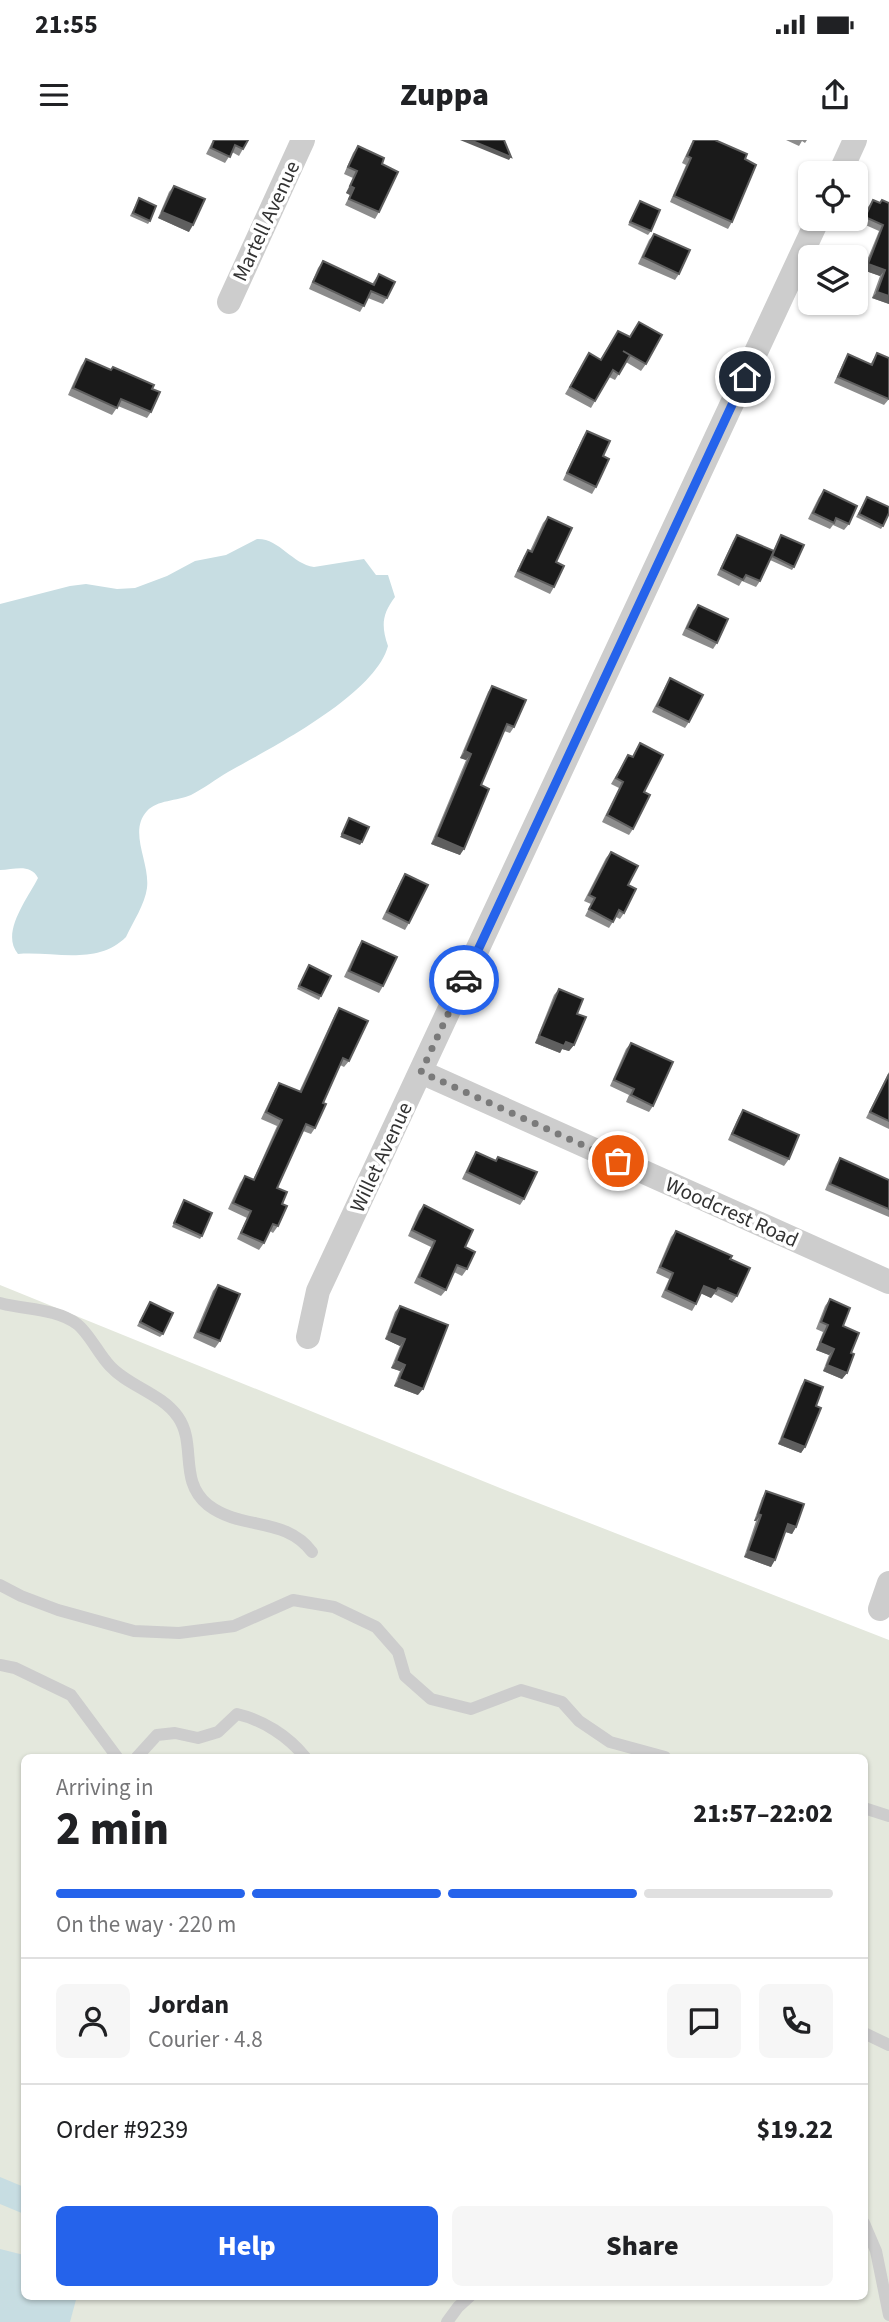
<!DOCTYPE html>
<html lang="en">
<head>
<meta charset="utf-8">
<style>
  :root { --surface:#fff; --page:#f6f6f6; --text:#202124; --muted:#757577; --line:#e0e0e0; --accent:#2563eb }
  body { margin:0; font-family:"Source Sans 3",sans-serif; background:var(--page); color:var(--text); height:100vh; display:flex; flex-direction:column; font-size:26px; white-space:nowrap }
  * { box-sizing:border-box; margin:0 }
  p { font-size:23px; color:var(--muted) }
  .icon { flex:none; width:38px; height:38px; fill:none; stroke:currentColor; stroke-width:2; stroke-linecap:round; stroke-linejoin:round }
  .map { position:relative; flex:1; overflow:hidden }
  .details { position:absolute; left:21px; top:1614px; width:847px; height:546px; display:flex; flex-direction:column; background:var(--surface); border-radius:10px; box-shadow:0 2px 5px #0004 }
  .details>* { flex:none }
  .buttons { position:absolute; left:798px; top:21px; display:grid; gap:14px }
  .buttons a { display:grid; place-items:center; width:70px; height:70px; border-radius:10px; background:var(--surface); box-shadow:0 2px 5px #0004; font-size:35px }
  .pin { position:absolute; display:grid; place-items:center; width:60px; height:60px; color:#fff; margin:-30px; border:4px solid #fff; border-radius:50%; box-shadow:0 2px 7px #0007 }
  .courier { position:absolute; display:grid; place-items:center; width:70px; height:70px; margin:-35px; border:5px solid #2563eb; border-radius:50%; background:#fff; color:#222; box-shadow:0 2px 9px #0007 }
  .summary em { font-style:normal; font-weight:800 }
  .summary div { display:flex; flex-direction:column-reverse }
  .summary { display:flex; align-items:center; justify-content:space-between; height:119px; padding:0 35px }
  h1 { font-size:46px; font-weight:800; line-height:52px }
  .bar { display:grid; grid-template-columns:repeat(4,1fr); gap:10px 7px; align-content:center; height:84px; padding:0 35px }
  .bar i { height:9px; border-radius:5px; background:var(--line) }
  .bar .selected { background:var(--accent) }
  .bar p { grid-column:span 4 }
  .line { display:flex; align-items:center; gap:18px; padding:0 35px; border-top:2px solid var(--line) }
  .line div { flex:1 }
  .round { display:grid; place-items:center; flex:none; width:74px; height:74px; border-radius:10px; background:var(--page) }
  .button { display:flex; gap:14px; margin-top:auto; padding:14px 35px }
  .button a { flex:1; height:80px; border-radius:10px; background:var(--accent); color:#fff; font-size:28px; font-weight:800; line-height:80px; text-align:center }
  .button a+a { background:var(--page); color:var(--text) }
  .status { display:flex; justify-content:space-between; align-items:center; height:49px; padding:0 35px; background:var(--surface); direction:ltr }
  .status svg { height:19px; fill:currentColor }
  header { display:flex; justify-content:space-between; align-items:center; height:91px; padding:0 35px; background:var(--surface); font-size:32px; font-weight:800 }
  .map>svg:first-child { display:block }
  .green { fill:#e4e8dd; fill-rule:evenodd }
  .water { fill:#c7dde2 }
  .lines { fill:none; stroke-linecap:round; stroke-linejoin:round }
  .lane { stroke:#cdcdcd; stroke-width:12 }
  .street { stroke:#cdcdcd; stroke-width:24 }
  .wall { fill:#8c8c8c }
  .shaded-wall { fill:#5f5f5f }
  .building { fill:#1a1a1a; stroke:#5f5f5f; stroke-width:2 }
  .done { stroke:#7a7a7a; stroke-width:7; stroke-dasharray:0 12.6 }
  .route { stroke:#2563eb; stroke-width:9 }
  .labels { text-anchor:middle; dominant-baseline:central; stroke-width:7; stroke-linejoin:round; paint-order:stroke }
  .street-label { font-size:21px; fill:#333; stroke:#fff }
</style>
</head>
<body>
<div class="status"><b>21:55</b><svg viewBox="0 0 49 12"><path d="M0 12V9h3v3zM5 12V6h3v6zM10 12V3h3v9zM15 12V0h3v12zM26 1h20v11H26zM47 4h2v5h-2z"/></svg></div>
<header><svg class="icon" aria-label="menu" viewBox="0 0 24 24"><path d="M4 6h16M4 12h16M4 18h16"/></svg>Zuppa<svg class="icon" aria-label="share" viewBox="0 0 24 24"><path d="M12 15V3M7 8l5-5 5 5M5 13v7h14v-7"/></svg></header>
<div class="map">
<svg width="889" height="2182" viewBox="0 0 889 2182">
  <rect width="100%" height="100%" fill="#fff"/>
  <path class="green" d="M0,1145L500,1348L889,1500V2182H0ZM24,1617H864V2156H24Z"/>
  <g class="water">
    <path d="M257,399C279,398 292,424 314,427L364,419L376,435H388L395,457C382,474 381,486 388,506C375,555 271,608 228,632C216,639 203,649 191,655C177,661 157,660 147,671C128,692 150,722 147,748C145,764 133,782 126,797C97,826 54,811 18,814C0,793 28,758 38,738C30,723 14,730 0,730V464L70,446L86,444L117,449L135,448L167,436L195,421L226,415Z"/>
    <path d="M0,2037L24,2047V2074L0,2064Z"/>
    <path d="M0,2109L24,2115V2156H77L70,2182H0Z"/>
  </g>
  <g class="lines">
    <g class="lane">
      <path d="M0,1163C25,1170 55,1168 77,1184C89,1193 99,1215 110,1226C128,1246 161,1253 178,1277C197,1304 178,1341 208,1365C242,1391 285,1376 312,1412"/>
      <path d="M0,1445L21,1456L58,1470L134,1491L179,1493L234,1486L293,1460L334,1467L376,1487L398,1512L405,1536L431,1559L471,1569L521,1550L562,1562L579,1581L610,1602L665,1617"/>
      <path d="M0,1525L15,1528L71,1555L117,1617"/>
      <path d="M137,1617L157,1595L175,1593L198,1598L218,1592L237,1574C263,1580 288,1596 305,1617"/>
      <path d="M864,1668L889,1676"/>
      <path d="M864,1893L889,1905"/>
      <path d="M864,2083L876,2111L889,2175"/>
      <path d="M447,2182L458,2167L470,2156"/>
    </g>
    <g class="street">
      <path d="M840,33L855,0"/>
      <path d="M229,162L303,0"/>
      <path d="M421,932L889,1142"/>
      <path d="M308,1197L318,1151L818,79"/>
      <path d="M880,1469L889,1443"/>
    </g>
  </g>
  <g class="wall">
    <path d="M213,0H248L239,16L232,12L225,23L206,14Z"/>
    <path d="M693,0H715L732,82L728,89L670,62L686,25L682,23Z"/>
    <path d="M786,0H807L805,3L802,1L799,6Z"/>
    <path d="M358,6L382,24L379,72L375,79L345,65L350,55L346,53L353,38L344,34L353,13Z"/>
    <path d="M174,46L189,92L158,78L169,52Z"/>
    <path d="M139,58L150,81L148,84L130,76Z"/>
    <path d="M873,60L879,63L882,60L889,63V164L872,158L880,136L863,130L879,91L861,83L868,67Z"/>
    <path d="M640,61L651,91L648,95L628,85Z"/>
    <path d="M654,94L679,134L675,140L638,124L649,100Z"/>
    <path d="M323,121L372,144L379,134L387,158L383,164L368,158L360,172L309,149L318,128Z"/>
    <path d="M639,182L646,224L641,231L626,222L615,240L609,237L591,268L565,254L589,213L600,220L618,191L629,197Z"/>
    <path d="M877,213L889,259L884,265L834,243L844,221L848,214L870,225Z"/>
    <path d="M86,219L110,230L113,227L152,249L151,272L147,278L118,266L112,275L68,255L81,226Z"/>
    <path d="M587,291L603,316L596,347L592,354L563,340L583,297Z"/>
    <path d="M824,350L849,384L844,390L833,385L830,389L808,379L819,357Z"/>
    <path d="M867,357L883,386L881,389L856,377Z"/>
    <path d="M548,377L556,422L554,447L550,454L514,437L524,416L528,410L530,411L543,383Z"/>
    <path d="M737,395L773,411L781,395L794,427L792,430L770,420L760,441L756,447L742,441L739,446L717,435L733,401Z"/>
    <path d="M698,465L717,503L713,509L682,495L693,471Z"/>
    <path d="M670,538L689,582L685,588L652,572L666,545Z"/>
    <path d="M492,546L514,587L510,593L504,591L481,645L460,715L431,704L466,620L460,618L488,552Z"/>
    <path d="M640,603L644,652L633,689L629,695L602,682L619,648L611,644L628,615L632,617Z"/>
    <path d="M611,712L624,773L620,779L616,777L609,788L585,776L591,764L584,761L606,718Z"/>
    <path d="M405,734L409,783L405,790L382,779L401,740Z"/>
    <path d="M362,801L383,846L379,853L344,837L358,807Z"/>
    <path d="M309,825L321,856L319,860L297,849Z"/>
    <path d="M559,849L577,874L574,905L569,911L562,909L560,913L535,903L554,855Z"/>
    <path d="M339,868L349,921L344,927L340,925L323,963L315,988L311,994L303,991L277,1048L282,1064L278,1086L273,1093L270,1091L264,1103L259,1110L237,1099L247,1078L228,1069L240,1043L245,1036L253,1040L277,986L261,979L275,949L279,943L299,952L335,874Z"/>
    <path d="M631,903L653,966L649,972L626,962L629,955L610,946L626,909Z"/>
    <path d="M889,932V989L866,978Z"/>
    <path d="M743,970L789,1019L784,1026L728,1000L739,976Z"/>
    <path d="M476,1012L495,1021L498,1017L524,1059L520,1065L462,1039L472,1018Z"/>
    <path d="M840,1018L889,1040V1077L825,1050L836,1024Z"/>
    <path d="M184,1060L202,1096L200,1099L172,1087Z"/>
    <path d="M424,1065L465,1107L467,1129L462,1136L454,1132L446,1150L441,1156L414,1143L431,1107L408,1096L419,1071Z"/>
    <path d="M676,1091L730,1119L737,1156L732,1163L714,1154L711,1158L701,1153L696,1164L692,1171L661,1157L669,1139L656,1133L671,1097Z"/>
    <path d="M218,1145L220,1201L215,1208L193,1198L213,1151Z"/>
    <path d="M830,1159L843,1186L851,1213L847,1233L842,1239L823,1231L829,1215L816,1210L823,1192L816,1189L825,1166Z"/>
    <path d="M150,1162L163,1194L160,1197L137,1186Z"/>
    <path d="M400,1166L418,1255L394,1246L400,1231L391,1228L400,1206L385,1199L395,1172Z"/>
    <path d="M805,1240L816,1266L805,1307L801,1313L778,1304L801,1246Z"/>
    <path d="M766,1351L796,1387L792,1394L785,1392L771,1427L744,1417L756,1381H754L762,1358Z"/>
  </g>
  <g class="shaded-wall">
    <path d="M460,0H470L511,17L509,20Z"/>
    <path d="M350,46L354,48L350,55L346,53Z"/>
    <path d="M162,72L193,85L189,92L158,78Z"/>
    <path d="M868,124L885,130L880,136L863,130Z"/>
    <path d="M877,152L889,156V164L872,158Z"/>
    <path d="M465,611L471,614L466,620L460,618Z"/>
    <path d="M342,694L362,702L360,705L340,697Z"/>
    <path d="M436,697L464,709L460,715L431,704Z"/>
    <path d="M539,896L566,902L574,905L569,911L562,909L560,913L535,903Z"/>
    <path d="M704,1146L716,1151L711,1158L700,1153Z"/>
    <path d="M389,1193L405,1199L400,1206L385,1199Z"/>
    <path d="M820,1203L834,1209L829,1215L816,1210Z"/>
    <path d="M396,1221L405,1225L400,1231L391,1228Z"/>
    <path d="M827,1225L847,1233L842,1239L823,1231Z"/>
    <path d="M399,1239L423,1249L418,1255L394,1246Z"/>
    <path d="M782,1298L805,1307L801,1313L778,1304Z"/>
    <path d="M758,1374L761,1375L756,1381H754Z"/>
    <path d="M788,1384L796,1387L792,1394L783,1391Z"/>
    <path d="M748,1411L775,1420L771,1427L744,1417Z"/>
  </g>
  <g class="building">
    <path d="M214,0H248L243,9L235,5L230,17L211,8Z"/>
    <path d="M470,0H504L511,17Z"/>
    <path d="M694,0H715L747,14L745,19L756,25L732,82L674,56L691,18L687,16Z"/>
    <path d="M358,6L384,18L382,24L398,32L379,72L349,59L354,48L350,46L357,31L348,27Z"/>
    <path d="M174,46L205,59L193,85L162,72Z"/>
    <path d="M139,58L156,66L150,81L133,73Z"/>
    <path d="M873,60L880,63L882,60L889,63V156L877,152L885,130L868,124L883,85L865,77Z"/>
    <path d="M640,61L660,70L651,91L630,82Z"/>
    <path d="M654,94L690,110L679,134L643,117Z"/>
    <path d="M323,121L374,145L379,134L395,142L387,158L371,151L364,166L313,142Z"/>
    <path d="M639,182L662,195L646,224L623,211L630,215L619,234L613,230L595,261L570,247L589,213L601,220L618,191L630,197Z"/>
    <path d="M877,213L889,218V259L838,237L848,214L872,225Z"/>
    <path d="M86,219L111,230L113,227L154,245L152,249L160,252L151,272L121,259L117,268L73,248Z"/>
    <path d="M587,291L610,301L603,316L609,319L596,347L567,333Z"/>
    <path d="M824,350L857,366L849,384L836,378L834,383L813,373Z"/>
    <path d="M867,357L889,367V373L883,386L859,374Z"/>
    <path d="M548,377L572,388L556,422L564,426L554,447L518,431L528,410L532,412Z"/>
    <path d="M737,395L774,411L760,441L746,435L743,440L721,429Z"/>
    <path d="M781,395L804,405L794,427L772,416Z"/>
    <path d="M698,465L728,479L717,503L687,488Z"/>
    <path d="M670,538L703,555L689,582L657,566Z"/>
    <path d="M492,546L526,560L514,587L507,584L481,645L489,649L464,709L436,697L471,614L465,611Z"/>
    <path d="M640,603L663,615L644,652L650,655L633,689L607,675L623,642L616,638L628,615L633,617Z"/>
    <path d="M349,678L369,687L362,702L342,694Z"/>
    <path d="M611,712L638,726L628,745L636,749L624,773L619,770L613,782L589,769L595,758L589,755Z"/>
    <path d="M405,734L428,745L409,783L387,772Z"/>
    <path d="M362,801L397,817L383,846L349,831Z"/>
    <path d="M309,825L331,836L321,856L299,846Z"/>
    <path d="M559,849L583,859L577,874L586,877L574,905L566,902L564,906L539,896Z"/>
    <path d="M339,868L368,881L349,921L343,918L323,963L326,964L315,988L306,984L277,1048L287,1052L282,1064L287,1066L278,1086L273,1084L264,1103L241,1093L251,1071L233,1063L245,1036L254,1040L282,980L266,972L279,943L301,952Z"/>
    <path d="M631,903L673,922L653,966L631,955L634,949L614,940Z"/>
    <path d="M889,934V981L870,972Z"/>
    <path d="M743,970L799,995L789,1019L732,994Z"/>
    <path d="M476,1012L496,1021L498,1017L537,1032L524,1059L467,1032Z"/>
    <path d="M840,1018L889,1040V1069L830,1044Z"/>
    <path d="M184,1060L212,1073L202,1096L174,1083Z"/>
    <path d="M424,1065L473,1090L465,1107L475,1112L467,1129L457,1125L446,1150L419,1137L435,1101L412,1090Z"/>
    <path d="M676,1091L732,1116L730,1119L750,1128L737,1156L718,1148L716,1151L704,1146L696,1164L666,1150L673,1133L660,1127Z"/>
    <path d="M218,1145L240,1154L220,1201L198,1192Z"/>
    <path d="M830,1159L850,1168L843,1186L859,1193L851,1213L854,1214L847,1233L827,1225L834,1209L820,1203L828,1185L821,1182Z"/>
    <path d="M150,1162L173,1173L163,1194L140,1182Z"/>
    <path d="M400,1166L448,1185L423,1249L399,1239L405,1225L396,1221L405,1199L389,1193Z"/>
    <path d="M805,1240L823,1247L816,1266L821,1268L805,1307L782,1298Z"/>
    <path d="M766,1351L804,1364L796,1387L788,1384L775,1420L748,1411L761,1375L758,1374Z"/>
  </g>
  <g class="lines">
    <path class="done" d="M464,840L421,932L618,1021"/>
    <path class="route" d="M464,840L745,237"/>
  </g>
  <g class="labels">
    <g class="street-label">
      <text transform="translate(266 81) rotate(-65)">Martell Avenue</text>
      <text transform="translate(381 1017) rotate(-65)">Willet Avenue</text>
      <text transform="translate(732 1072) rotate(24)">Woodcrest Road</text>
    </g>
  </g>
</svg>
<div class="buttons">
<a><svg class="icon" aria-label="locate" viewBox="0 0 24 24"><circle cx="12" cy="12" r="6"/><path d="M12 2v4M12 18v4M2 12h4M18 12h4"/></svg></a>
<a><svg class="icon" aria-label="layers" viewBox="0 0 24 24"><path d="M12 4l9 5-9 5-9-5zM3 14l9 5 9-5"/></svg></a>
</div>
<div class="pin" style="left:618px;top:1021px;background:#ea580c"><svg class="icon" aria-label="bag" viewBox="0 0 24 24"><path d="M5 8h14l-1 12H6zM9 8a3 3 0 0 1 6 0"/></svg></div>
<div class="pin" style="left:745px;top:237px;background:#1f2937"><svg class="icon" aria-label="home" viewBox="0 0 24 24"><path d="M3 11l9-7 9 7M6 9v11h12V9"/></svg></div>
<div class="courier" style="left:464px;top:840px"><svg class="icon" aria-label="car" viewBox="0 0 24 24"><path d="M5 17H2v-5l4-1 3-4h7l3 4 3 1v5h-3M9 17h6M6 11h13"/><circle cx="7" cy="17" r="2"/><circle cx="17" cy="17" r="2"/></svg></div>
<section class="details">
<div class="summary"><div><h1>2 min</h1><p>Arriving in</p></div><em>21:57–22:02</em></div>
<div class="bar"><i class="selected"></i><i class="selected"></i><i class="selected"></i><i></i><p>On the way · 220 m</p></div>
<div class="line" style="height:126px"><a class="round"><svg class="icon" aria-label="person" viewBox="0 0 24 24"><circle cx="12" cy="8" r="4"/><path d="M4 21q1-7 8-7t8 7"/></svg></a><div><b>Jordan</b><p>Courier · 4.8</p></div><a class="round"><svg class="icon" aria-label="chat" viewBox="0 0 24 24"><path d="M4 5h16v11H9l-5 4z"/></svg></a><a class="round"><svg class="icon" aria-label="phone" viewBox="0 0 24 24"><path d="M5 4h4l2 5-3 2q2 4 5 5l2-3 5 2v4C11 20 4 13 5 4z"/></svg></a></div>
<div class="line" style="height:91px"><div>Order #9239</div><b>$19.22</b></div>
<div class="button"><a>Help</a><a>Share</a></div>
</section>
</div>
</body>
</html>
